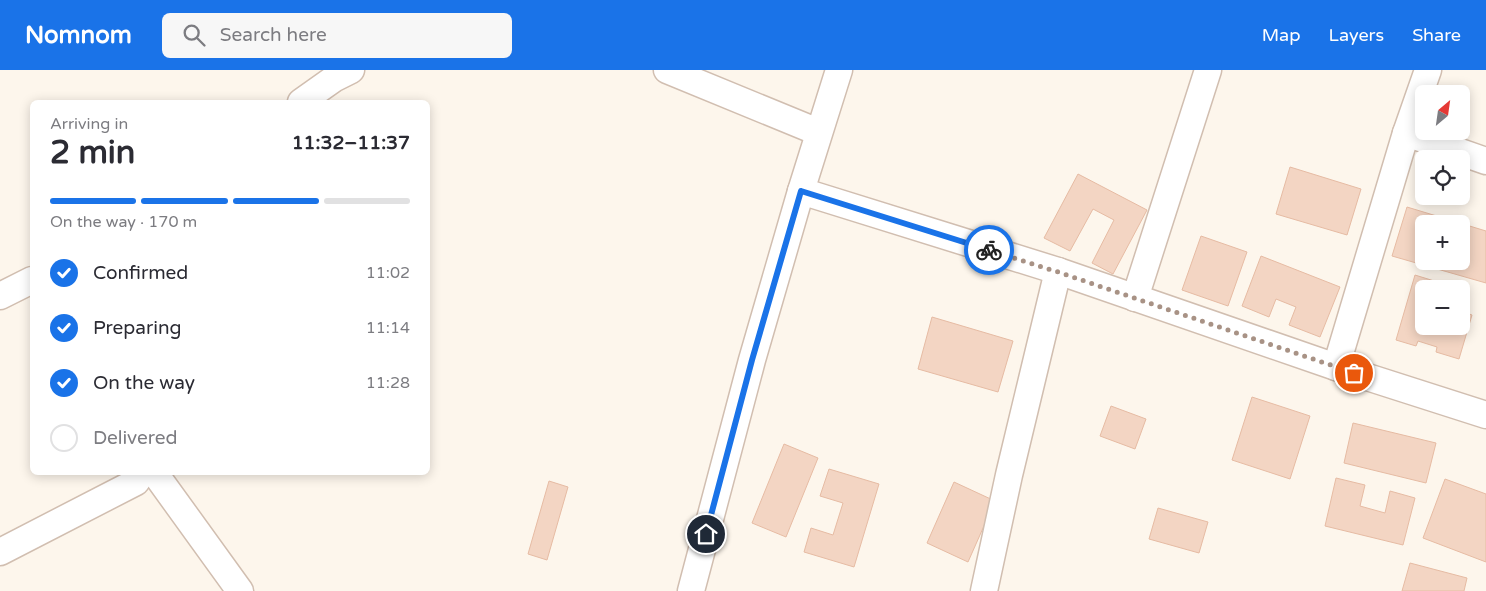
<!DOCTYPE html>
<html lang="en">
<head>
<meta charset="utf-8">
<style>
  :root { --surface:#fff; --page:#f7f7f7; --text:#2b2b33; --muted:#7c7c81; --line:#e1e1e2; --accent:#1a73e8 }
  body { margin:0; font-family:"Varela Round",sans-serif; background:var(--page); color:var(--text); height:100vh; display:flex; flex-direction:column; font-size:19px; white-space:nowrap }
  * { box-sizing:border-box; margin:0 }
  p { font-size:16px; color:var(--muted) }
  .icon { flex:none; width:28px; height:28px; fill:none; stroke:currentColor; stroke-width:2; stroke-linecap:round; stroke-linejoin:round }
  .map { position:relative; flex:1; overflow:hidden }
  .panel { position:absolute; left:30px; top:30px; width:400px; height:375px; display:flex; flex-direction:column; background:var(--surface); border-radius:8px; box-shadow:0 2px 12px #0003 }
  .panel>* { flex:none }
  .needle { width:32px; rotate:29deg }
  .fabs { position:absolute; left:1415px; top:15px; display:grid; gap:10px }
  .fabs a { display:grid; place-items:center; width:55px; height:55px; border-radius:8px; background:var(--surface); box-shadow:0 2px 12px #0003; font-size:25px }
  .pin { position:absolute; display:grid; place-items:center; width:42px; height:42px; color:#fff; margin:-21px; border:2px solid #fff; border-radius:50%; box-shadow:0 1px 5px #0007 }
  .courier { position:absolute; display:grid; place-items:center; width:50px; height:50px; margin:-25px; border:4px solid #1a73e8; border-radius:50%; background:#fff; color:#222; box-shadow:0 1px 6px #0007 }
  .headline em { font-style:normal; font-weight:700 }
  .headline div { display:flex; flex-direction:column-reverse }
  .headline { display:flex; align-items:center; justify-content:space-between; height:85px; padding:0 20px }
  h1 { font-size:32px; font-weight:700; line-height:38px }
  .bar { display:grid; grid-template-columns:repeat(4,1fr); gap:8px 5px; align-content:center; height:60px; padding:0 20px }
  .bar i { height:6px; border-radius:4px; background:var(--line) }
  .bar .current { background:var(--accent) }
  .bar p { grid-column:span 4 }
  ol { padding:0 20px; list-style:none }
  li { display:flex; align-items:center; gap:15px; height:55px }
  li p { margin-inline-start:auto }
  li .icon { padding:5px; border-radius:50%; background:var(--accent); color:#fff; stroke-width:4 }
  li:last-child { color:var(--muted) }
  li i { width:28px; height:28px; border:2px solid var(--line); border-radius:50% }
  header { display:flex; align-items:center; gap:30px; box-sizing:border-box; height:70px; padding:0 25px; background:var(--accent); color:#fff }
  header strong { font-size:24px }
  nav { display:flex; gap:28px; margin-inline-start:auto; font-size:18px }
  .search { width:350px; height:45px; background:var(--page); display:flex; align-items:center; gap:12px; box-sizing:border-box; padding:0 18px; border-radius:8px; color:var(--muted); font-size:19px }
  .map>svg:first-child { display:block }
  .building { fill:#f3d5c3; stroke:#e6bba3; fill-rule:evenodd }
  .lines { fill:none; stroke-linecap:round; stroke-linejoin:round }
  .minor-casing { stroke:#d1beb0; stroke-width:29 }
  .minor { stroke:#fff; stroke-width:26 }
  .done { stroke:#a89285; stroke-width:5; stroke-dasharray:0 9 }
  .route { stroke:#1a73e8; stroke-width:6 }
</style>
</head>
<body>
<header>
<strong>Nomnom</strong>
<div class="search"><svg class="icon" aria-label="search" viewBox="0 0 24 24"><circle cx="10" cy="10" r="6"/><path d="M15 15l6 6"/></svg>Search here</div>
<nav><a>Map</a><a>Layers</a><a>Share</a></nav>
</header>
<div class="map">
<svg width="1486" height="521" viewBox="0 0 1486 521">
  <rect width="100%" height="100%" fill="#fdf6ec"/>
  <g class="building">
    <path d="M1290,97L1361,119L1347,165L1276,144Z"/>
    <path d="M1078,104L1147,140L1113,204L1092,193L1114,150L1093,139L1070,181L1044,168Z"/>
    <path d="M1407,137L1486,161V213L1392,186ZM1424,154H1461V191H1424Z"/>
    <path d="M1201,166L1247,182L1228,236L1182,220Z"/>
    <path d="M1261,186L1340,217L1320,267L1289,255L1296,237L1276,229L1269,247L1242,236Z"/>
    <path d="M1415,205L1447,215L1445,219H1424V256H1461V241L1472,245L1459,289L1436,282L1437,277L1418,271L1416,276L1396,270Z"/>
    <path d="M932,247L1013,271L998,322L918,299Z"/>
    <path d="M1252,327L1310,346L1290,409L1232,390Z"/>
    <path d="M1111,336L1146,349L1135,379L1100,366Z"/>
    <path d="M1353,353L1436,373L1426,413L1344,393Z"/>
    <path d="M784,374L818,388L786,467L752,453Z"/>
    <path d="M829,399L879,414L854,497L804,482L811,458L833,465L843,433L820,426Z"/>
    <path d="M1336,408L1365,415L1360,436L1385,443L1390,421L1415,428L1403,475L1325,456Z"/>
    <path d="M1445,409L1486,424V492L1423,468Z"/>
    <path d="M549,411L568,417L547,490L528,484Z"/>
    <path d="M954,412L995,431L968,492L927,473Z"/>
    <path d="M1158,438L1208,452L1199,483L1149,469Z"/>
    <path d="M1410,493L1467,508L1464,521H1402Z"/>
  </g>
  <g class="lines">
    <defs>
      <g id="minor">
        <path d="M667,0L818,62"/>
        <path d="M301,32L335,8L351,0"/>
        <path d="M1406,63L1486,91"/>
        <path d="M801,121L1058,201L1336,297L1486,345"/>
        <path d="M0,226L32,210"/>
        <path d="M1135,228L1208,0"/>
        <path d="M1336,297L1406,63L1428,0"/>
        <path d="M154,402L240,521"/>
        <path d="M0,482L136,412L143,402"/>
        <path d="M691,521L752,290L801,121L839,0"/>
        <path d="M984,521L1009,405L1058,201"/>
      </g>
    </defs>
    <use href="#minor" class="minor-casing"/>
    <use href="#minor" class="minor"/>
  </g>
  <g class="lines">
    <path class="done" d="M989,180L1058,202L1354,303"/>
    <path class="route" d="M706,464L752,290L801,121L989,180"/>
  </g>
</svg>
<div class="fabs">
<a><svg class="needle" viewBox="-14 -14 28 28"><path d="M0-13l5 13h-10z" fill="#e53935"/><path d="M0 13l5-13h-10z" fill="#7c7c81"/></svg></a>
<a><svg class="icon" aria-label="locate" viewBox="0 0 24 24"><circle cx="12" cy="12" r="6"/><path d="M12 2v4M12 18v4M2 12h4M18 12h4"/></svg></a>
<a>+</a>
<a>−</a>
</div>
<div class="pin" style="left:1354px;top:303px;background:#ea580c"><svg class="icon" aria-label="bag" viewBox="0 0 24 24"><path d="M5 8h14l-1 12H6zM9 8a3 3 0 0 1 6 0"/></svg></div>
<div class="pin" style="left:706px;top:464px;background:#1f2937"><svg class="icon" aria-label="home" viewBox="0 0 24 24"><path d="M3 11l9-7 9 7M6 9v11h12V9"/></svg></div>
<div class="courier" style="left:989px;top:180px"><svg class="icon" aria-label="bike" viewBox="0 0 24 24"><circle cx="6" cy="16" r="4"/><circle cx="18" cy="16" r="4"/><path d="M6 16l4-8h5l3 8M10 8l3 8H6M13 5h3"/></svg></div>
<section class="panel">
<div class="headline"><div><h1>2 min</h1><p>Arriving in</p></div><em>11:32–11:37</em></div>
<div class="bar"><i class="current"></i><i class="current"></i><i class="current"></i><i></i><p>On the way · 170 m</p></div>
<ol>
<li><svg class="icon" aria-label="check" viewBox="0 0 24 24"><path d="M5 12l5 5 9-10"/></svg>Confirmed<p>11:02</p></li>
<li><svg class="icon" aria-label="check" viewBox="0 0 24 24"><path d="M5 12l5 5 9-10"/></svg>Preparing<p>11:14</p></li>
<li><svg class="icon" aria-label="check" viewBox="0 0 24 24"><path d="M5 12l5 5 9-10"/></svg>On the way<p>11:28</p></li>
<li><i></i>Delivered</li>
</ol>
</section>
</div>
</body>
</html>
